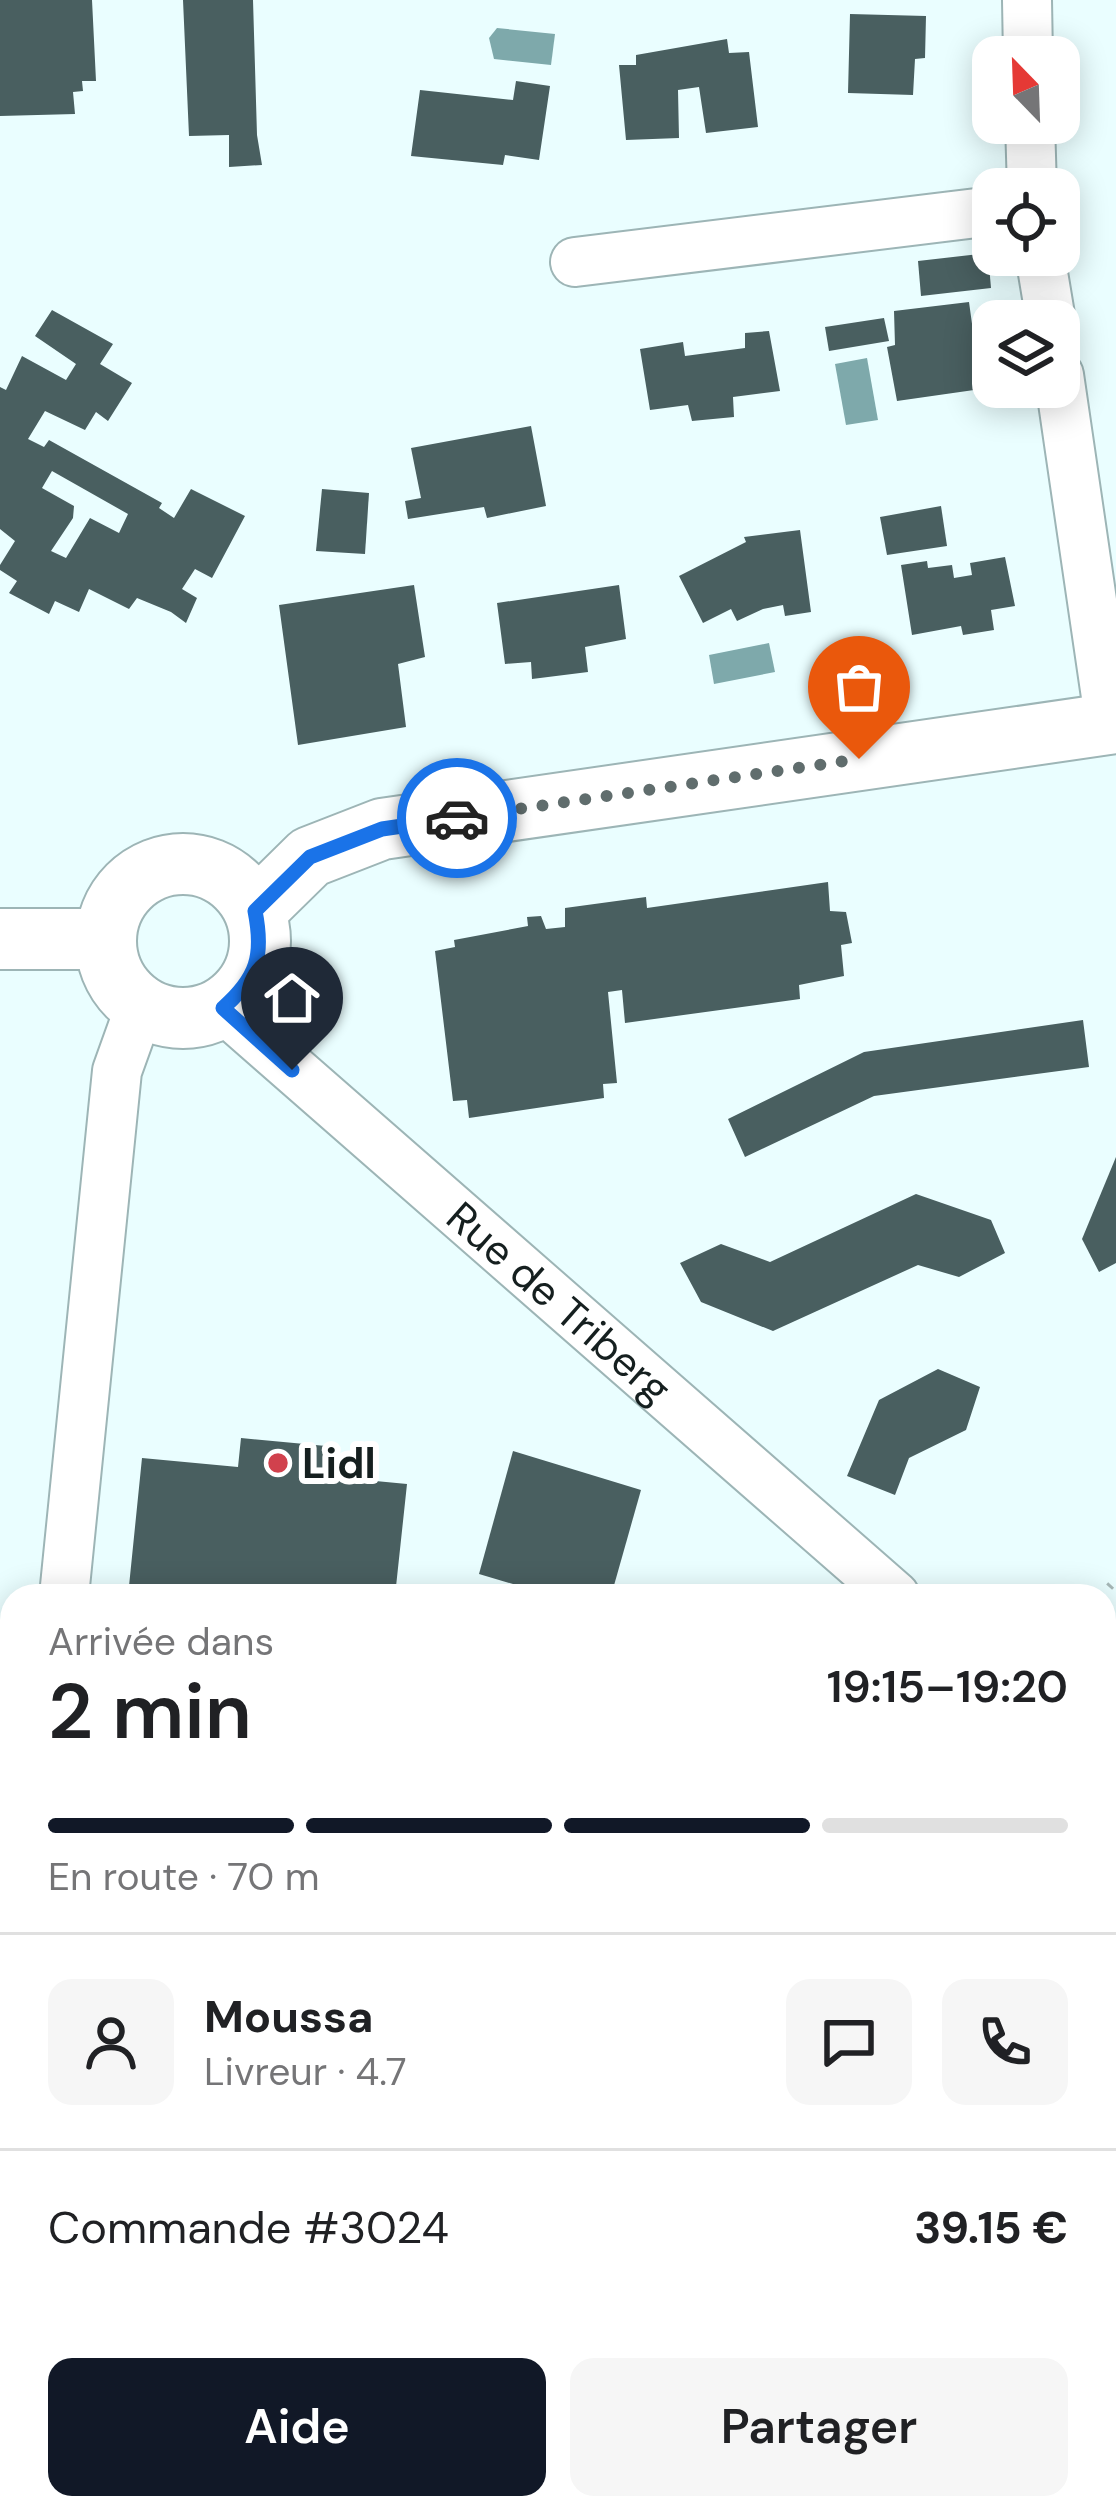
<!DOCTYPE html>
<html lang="fr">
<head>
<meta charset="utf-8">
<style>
  :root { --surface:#fff; --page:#f6f6f6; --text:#202124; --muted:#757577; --line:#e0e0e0; --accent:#111827 }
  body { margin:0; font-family:"DM Sans",sans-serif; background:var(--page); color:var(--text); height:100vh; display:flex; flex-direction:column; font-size:45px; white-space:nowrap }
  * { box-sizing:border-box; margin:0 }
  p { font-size:39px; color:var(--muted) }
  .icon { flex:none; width:66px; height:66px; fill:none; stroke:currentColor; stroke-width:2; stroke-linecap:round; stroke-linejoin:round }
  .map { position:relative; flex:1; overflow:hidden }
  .side { position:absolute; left:0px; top:1584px; width:1116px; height:936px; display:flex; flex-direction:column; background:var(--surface); border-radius:36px 36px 0 0; box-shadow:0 6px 30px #0003 }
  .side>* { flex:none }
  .needle { width:78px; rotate:337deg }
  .buttons { position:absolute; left:972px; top:36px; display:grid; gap:24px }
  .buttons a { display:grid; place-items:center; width:108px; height:108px; border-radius:24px; background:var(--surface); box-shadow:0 6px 30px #0003; font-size:60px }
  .pin { position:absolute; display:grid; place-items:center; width:102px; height:102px; color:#fff; margin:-123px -51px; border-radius:50% 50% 50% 0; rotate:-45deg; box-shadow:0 0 12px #0007 }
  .pin .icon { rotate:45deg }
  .courier { position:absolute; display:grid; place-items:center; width:120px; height:120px; margin:-60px; border:9px solid #1a73e8; border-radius:50%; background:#fff; color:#222; box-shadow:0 3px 15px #0007 }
  .headline em { font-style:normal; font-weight:600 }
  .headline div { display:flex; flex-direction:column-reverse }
  .headline { display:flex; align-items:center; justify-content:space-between; height:204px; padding:0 48px }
  h1 { font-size:78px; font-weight:600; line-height:90px }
  .bar { display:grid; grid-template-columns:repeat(4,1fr); gap:18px 12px; align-content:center; height:144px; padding:0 48px }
  .bar i { height:15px; border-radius:9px; background:var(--line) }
  .bar .selected { background:var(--accent) }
  .bar p { grid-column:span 4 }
  .line { display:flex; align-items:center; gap:30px; padding:0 48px; border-top:3px solid var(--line) }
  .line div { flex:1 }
  .round { display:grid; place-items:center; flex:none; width:126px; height:126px; border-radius:24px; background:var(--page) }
  .button { display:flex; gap:24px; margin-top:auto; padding:24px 48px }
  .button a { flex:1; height:138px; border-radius:24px; background:var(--accent); color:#fff; font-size:48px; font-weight:600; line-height:138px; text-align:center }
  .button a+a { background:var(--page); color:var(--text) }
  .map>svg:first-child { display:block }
  .built { fill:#d1f4f6 }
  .water { fill:#7ea9ab }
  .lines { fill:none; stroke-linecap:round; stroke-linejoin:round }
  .stream { stroke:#7ea9ab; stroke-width:14 }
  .building { fill:#495f60; fill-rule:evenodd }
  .service-casing { stroke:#9db5b6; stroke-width:28 }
  .minor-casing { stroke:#9db5b6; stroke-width:52 }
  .tertiary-casing { stroke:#9db5b6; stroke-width:64 }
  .path { stroke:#a7b8b8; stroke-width:8; stroke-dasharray:3 9; stroke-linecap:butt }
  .service { stroke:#fff; stroke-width:24 }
  .minor { stroke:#fff; stroke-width:48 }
  .tertiary { stroke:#fff; stroke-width:60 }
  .rail-casing { stroke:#819191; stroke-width:14 }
  .rail { stroke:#fff; stroke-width:9; stroke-dasharray:27; stroke-linecap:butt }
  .done { stroke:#606d6d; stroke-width:12; stroke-dasharray:0 21.6 }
  .route { stroke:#1a73e8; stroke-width:15 }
  .poi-dot { fill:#d1414d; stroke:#fff; stroke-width:4.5 }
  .labels { text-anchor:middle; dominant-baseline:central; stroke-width:12; stroke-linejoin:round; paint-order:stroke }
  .street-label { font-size:42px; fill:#151f1f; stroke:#fff }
  .poi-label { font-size:42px; font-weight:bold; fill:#151f1f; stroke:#fff; text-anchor:start }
</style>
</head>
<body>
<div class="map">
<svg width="1116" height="2520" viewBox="0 0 1116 2520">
  <rect width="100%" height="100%" fill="#eafeff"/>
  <g class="built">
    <path d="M1116,1771V1878L1104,1880V1774Z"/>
    <path d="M12,2037V2119L0,2122V2040Z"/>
  </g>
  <g class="water">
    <path d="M497,28L555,34L551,65L494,59L489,38Z"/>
    <path d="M867,358L878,420L846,425L835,364Z"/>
    <path d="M769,643L775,672L714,684L709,655Z"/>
  </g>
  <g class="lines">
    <path class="stream" d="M0,2335H2"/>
  </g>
  <g class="building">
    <path d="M0,0H92L96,81H82L83,91L73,92L75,114L0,116Z"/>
    <path d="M183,0H253L257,135L262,165L229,167V135L189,136Z"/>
    <path d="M850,14L926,16L925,58L915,59L913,95L848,93Z"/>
    <path d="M727,39L729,53L749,52L758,127L706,133L699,87L678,90L679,138L626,140L619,65H636V55Z"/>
    <path d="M516,81L550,86L539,160L505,155L503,165L411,156L420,90L513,100Z"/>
    <path d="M988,253L991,288L921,296L918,261Z"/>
    <path d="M969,302L981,389L897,401L887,347L895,345L894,311Z"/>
    <path d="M52,310L113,344L100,364L132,383L108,421L96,412L85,430L45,411L28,439L44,447L49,440L162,503L159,508L174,518L191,489L245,516L212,578L195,569L182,589L197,598L186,623L171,612L137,598L129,609L89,589L79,612L55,601L49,614L9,593L17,581L0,570V565L15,541L0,529V387L6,390L22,356L66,380L76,364L35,336ZM52,471L128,514L119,533L90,518L66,558L51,551L73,518L74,506L42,488Z"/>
    <path d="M884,318L889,341L829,351L825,327Z"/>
    <path d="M769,331L780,391L733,397L734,417L692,421L688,405L650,410L640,349L683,342L685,356L745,348V333Z"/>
    <path d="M531,426L546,506L487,518L484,507L408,519L405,501L421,498L411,448Z"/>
    <path d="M322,489L369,493L365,554L316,551Z"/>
    <path d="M941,506L947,546L887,555L880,517Z"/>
    <path d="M800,530L811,612L785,616L783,605L763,609L737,621L731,609L703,623L679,576L746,542L744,537Z"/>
    <path d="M1005,557L1015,606L991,610L994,630L963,635L961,626L912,635L901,565L927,561L928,568L952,565L954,578L972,575L970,563Z"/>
    <path d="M414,585L425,657L398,664L406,727L298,745L279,605Z"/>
    <path d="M619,585L626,639L585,647L588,672L532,679L531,662L505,664L497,603Z"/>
    <path d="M828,882L830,911L846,912L852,943L841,945L844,976L799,985L800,999L625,1023L622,990L608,992L617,1083L603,1084L604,1098L469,1118L467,1100L453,1101L435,951L455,947L454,940L528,926L527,917L541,916L546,929L565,927V908L646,897L647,908Z"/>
    <path d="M1083,1020L1089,1067L874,1096L745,1157L728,1119L864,1052Z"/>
    <path d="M1116,1157V1263L1099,1272L1082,1239Z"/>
    <path d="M916,1194L991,1220L1005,1253L959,1277L918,1265L773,1331L701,1302L680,1263L721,1244L770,1262Z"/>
    <path d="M938,1369L980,1387L966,1430L909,1458L895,1495L847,1476L879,1400Z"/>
    <path d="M241,1438L326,1446L323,1476L407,1484L395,1596H128L142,1458L238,1467Z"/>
    <path d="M513,1451L641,1490L611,1596H553L479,1574Z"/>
    <path d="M1116,2045V2137L1104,2139V2048Z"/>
    <path d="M0,2169L12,2171L2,2219H0Z"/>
    <path d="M0,2233L12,2234V2279L0,2277Z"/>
    <path d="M1116,2289V2318L1104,2312Z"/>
    <path d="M1104,2395L1116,2401V2500L1112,2508L1104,2504Z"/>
  </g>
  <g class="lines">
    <defs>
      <path id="service" d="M1104,1918L1116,1917"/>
      <g id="minor">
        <path d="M1027,0L1028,57"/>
        <path d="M1030,123L1032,189"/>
        <path d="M1040,255L1051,321"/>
        <path d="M575,262L993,211"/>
        <path d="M1059,375L1110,724"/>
        <path id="s1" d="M223,1008L895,1596"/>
        <path d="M64,1596L117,1071L140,1007"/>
        <path d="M0,1909L12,1884"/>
        <path d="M0,2504H12"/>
        <path d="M891,2508L933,2520"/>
      </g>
      <g id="tertiary">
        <circle cx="183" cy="941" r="77"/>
        <path d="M255,911L310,857L382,829L1116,723"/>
        <path d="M0,939H105"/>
      </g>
    </defs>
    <use href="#service" class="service-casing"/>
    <use href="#minor" class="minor-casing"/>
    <use href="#tertiary" class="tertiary-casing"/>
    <g class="path">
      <path d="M1101,1596L1112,1584L1116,1583"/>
      <path d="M529,2520L546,2508"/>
    </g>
    <use href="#service" class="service"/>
    <use href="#minor" class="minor"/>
    <use href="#tertiary" class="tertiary"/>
    <defs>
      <g id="rail">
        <path d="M1104,1807L1116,1804"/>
        <path d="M1104,1830L1116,1828"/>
        <path d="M0,2075L12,2073"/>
        <path d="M0,2099L12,2096"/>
      </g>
    </defs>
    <use href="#rail" class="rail-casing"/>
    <use href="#rail" class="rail"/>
  </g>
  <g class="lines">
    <path class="done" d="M457,818L859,759"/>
    <path class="route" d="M292,1070L223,1008C257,978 264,956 255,911L310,857L382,829L457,818"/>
  </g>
  <circle class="poi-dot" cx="278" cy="1463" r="12"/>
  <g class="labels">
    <g class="street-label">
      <text stroke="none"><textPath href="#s1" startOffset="447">Rue de Triberg</textPath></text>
    </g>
    <g class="poi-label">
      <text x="302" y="1463">Lidl</text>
    </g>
  </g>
</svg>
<div class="buttons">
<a><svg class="needle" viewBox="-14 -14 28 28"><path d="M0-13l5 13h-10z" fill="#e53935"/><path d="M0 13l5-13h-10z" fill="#757577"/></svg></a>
<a><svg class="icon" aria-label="locate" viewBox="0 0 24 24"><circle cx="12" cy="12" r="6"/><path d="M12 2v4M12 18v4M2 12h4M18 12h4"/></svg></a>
<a><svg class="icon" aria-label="layers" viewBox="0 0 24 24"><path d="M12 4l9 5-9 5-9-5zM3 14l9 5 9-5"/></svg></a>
</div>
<div class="pin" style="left:859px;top:759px;background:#ea580c"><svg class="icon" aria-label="bag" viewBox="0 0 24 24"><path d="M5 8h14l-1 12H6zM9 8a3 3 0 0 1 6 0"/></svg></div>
<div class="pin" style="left:292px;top:1070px;background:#1f2937"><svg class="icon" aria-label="home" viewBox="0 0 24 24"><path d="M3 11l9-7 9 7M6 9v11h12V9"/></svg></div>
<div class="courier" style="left:457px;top:818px"><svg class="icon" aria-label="car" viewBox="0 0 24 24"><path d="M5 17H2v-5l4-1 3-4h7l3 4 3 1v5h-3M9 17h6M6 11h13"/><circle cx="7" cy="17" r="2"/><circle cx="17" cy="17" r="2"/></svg></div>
<section class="side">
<div class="headline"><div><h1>2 min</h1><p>Arrivée dans</p></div><em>19:15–19:20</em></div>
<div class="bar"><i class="selected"></i><i class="selected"></i><i class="selected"></i><i></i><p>En route · 70 m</p></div>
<div class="line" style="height:216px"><a class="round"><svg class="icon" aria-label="person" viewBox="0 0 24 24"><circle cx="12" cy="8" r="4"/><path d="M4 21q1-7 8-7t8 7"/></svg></a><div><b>Moussa</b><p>Livreur · 4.7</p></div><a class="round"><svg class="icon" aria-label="chat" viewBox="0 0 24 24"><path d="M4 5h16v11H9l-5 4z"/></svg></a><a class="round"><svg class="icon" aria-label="phone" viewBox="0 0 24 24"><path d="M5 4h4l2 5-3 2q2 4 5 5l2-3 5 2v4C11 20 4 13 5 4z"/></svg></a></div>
<div class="line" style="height:156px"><div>Commande #3024</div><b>39.15 €</b></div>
<div class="button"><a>Aide</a><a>Partager</a></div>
</section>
</div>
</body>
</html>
